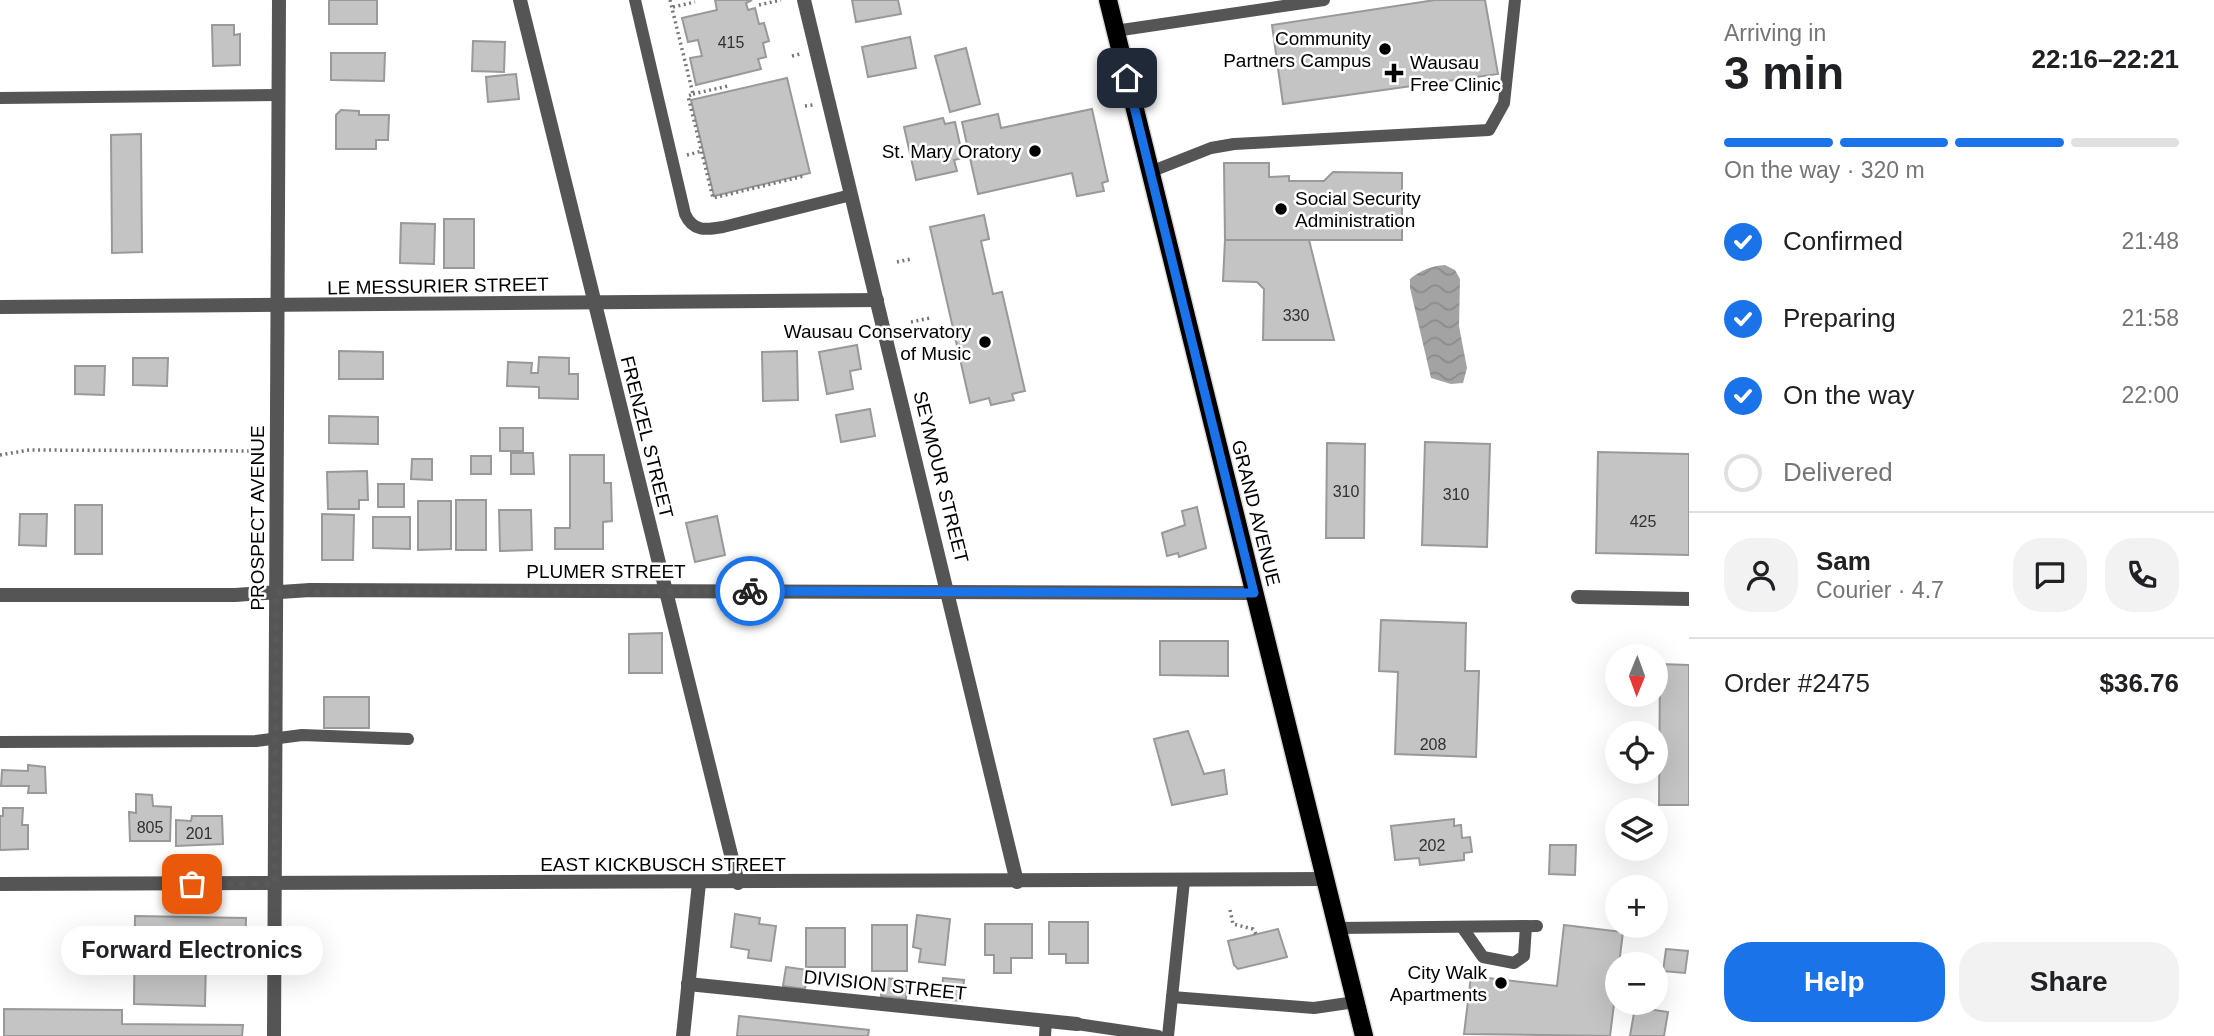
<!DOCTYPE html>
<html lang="en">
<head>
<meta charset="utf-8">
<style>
  :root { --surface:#fff; --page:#f2f2f2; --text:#202124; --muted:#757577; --line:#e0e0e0; --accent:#1a73e8 }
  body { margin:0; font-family:Arial,sans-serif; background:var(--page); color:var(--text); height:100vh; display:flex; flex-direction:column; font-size:26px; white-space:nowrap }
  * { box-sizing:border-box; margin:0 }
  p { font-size:23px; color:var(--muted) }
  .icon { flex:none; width:38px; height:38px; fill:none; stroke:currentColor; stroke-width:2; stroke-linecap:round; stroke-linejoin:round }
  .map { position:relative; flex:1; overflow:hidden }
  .drawer { display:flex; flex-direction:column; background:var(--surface); width:525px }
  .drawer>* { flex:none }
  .needle { width:46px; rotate:181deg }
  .controls { position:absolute; left:1605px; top:644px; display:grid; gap:14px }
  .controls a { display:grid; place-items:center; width:63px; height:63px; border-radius:50%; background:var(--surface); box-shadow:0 7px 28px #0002; font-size:35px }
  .pin { position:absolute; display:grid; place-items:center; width:60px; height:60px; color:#fff; margin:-30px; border-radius:14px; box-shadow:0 4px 10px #0006 }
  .courier { position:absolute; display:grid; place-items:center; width:70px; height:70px; margin:-35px; border:5px solid #1a73e8; border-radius:50%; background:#fff; color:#222; box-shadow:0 2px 9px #0007 }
  .bubble { position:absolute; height:49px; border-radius:24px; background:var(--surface); box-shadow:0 7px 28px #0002; font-size:23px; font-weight:600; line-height:49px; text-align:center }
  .summary em { font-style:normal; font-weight:600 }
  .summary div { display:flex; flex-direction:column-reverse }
  .summary { display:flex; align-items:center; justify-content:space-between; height:119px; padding:0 35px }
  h1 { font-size:46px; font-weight:600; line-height:52px }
  .bar { display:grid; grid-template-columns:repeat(4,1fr); gap:10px 7px; align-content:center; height:84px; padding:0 35px }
  .bar i { height:9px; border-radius:5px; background:var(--line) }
  .bar .selected { background:var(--accent) }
  .bar p { grid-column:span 4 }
  .line { display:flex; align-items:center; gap:18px; padding:0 35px; border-top:2px solid var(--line) }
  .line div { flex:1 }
  .round { display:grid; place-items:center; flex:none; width:74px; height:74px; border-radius:28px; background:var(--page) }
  ol { padding:0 35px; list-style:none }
  li { display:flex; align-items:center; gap:21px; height:77px }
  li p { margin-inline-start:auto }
  li .icon { padding:7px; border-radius:50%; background:var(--accent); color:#fff; stroke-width:4 }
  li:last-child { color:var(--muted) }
  li i { width:38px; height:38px; border:4px solid var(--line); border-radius:50% }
  .button { display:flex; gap:14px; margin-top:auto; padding:14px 35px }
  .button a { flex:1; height:80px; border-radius:28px; background:var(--accent); color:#fff; font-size:28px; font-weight:600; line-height:80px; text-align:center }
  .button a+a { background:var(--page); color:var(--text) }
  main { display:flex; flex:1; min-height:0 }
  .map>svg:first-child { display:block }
  .water { fill:url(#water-waves) }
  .building { fill:#c4c4c4; stroke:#999; stroke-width:2 }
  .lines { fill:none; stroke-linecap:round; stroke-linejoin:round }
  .primary-casing { stroke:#dbdbdb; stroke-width:21 }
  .path { stroke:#777; stroke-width:3.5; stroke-dasharray:2 3.5; stroke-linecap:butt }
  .service { stroke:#555; stroke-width:12 }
  .minor { stroke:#555; stroke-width:14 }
  .tertiary { stroke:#555; stroke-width:14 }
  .primary { stroke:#000; stroke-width:18 }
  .done { stroke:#595959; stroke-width:7; stroke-dasharray:0 12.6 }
  .route { stroke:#1a73e8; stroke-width:9 }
  .poi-dot { fill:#000; stroke:#fff; stroke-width:2.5 }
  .labels { text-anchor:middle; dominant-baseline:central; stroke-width:5; stroke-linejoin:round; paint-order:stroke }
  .number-label { font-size:16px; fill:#313131 }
  .poi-label { font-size:19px; fill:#000; stroke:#fff; text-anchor:end }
  .street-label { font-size:19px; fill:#000; stroke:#fff }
</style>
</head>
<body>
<main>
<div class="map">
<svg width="1689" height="1036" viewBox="0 0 1689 1036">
  <defs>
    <pattern id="water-waves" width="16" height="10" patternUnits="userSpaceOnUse" patternTransform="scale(1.75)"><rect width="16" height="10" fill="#a3a3a3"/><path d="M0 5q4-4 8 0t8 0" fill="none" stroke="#8b8b8b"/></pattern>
  </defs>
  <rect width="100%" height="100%" fill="#fff"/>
  <path class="water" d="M1445,265L1455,270L1460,279L1459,326L1467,368L1463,383L1451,384L1431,378L1410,288V279C1421,270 1431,266 1445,265Z"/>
  <g class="building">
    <rect x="329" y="0" width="48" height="24"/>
    <path d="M715,0H752L746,3L748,10L755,8L759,24L764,23L769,41L763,43L766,57L758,59L761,69L696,85L690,58L702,56L698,40L688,42L682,18L717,10Z"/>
    <path d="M852,0H898L901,14L856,22Z"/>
    <path d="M1435,0H1485L1498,74L1283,104L1272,25Z"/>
    <path d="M212,25H234V35L240,34V65L213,66Z"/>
    <path d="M910,37L916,68L868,77L862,47Z"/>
    <path d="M473,41L505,42L504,72L472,71Z"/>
    <path d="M966,48L980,104L950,112L935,56Z"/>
    <path d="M331,53H385L384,81L331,80Z"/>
    <path d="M516,74L519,99L488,102L486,77Z"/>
    <path d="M787,78L810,173L714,196L691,100Z"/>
    <path d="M1092,109L1108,181L1102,183L1104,191L1077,196L1072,173L978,194L962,122L998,114L1001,128Z"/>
    <path d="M341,110L359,111V115H389L388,140H376V149H336V115Z"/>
    <path d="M943,118L945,124L955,122L963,158L954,160L957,171L916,180L904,127Z"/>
    <path d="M141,134L142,252L112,253L111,135Z"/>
    <path d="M1224,163H1269V177L1289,176V181H1324L1333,172L1402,173V240H1225Z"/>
    <path d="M984,215L989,239L981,241L993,294L1002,292L1025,391L1012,394L1014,400L991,405L989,398L970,403L930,227Z"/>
    <rect x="444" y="219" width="30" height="49"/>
    <path d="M401,223L435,224L434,264L400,263Z"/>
    <path d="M1225,240H1309L1334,340H1263L1264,289L1257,282L1223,281Z"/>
    <path d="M857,345L861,369L850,371L853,389L827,394L819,352Z"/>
    <path d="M339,351L383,352V379H339Z"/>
    <path d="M797,351L798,400L763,401L762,352Z"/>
    <path d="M539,357L569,358V374H578V399L539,398V387L507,386L508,362L532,363L531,373H538Z"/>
    <path d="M133,358H168L167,386L133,385Z"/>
    <path d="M75,366H105L104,395L75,394Z"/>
    <path d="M870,409L875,436L841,442L836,415Z"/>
    <path d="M329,416L378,417V444L329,443Z"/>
    <rect x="500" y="428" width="23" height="23"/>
    <path d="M1425,442L1490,444L1487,547L1422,545Z"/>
    <path d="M1327,443L1365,444L1364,538H1326Z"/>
    <path d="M1598,452L1689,454V555L1596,553Z"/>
    <path d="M511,453H533L534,474H511Z"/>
    <path d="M570,455H604V483H611L612,521L603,522V549H555V528H570Z"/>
    <rect x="471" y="456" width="20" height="18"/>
    <path d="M412,459H432V480L411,479Z"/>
    <path d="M367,471L368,500H359V509H328L327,472Z"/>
    <rect x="378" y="484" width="26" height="23"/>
    <rect x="456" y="500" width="30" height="50"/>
    <path d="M418,501H451V549L418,550Z"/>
    <rect x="75" y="505" width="27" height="49"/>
    <path d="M1197,507L1206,548L1179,557L1178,553L1167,556L1162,533L1185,525L1182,511Z"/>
    <path d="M499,510H531L532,550L500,551Z"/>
    <path d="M20,514H47L46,546L19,545Z"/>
    <path d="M322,514L354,515L353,560H322Z"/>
    <path d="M717,516L725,555L695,562L686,523Z"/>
    <path d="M373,517H410V549L373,548Z"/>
    <path d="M1381,620L1466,623L1465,671H1479L1476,757L1395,754L1398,672L1379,671Z"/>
    <path d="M662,633V673H629V634Z"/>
    <path d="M1160,641H1228V676L1160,675Z"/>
    <path d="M1660,664L1689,665V805H1659Z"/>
    <rect x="324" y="697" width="45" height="31"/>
    <path d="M1188,731L1204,774L1224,770L1227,794L1172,805L1154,739Z"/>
    <path d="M28,765L45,767L46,793H28L29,786H1L2,770L28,771Z"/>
    <path d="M136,794L152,795L153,806L171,807L170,841H130L129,812L136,813Z"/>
    <path d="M3,808H23L22,825H28V849L0,850V816H3Z"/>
    <path d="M192,816H222L223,844L176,846V820L191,821Z"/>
    <path d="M1454,819V826L1461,825L1462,838L1470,837L1472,852L1464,853V860L1420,865L1419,858L1395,860L1391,826Z"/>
    <path d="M1550,845H1576L1575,875L1549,874Z"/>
    <path d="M735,914L760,918L759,924L776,926L771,961L748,958L749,950L731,947Z"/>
    <path d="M917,915L950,919L945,965L919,962L921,949L913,947Z"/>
    <path d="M135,916L246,918L245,959H206L205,1006L134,1004Z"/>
    <path d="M1049,922H1088V963H1066V954H1049Z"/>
    <path d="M985,924H1032V958H1011V973H994V955H985Z"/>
    <rect x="872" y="925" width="35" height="46"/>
    <path d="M1564,925L1623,932L1610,1036L1464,1034L1471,976L1557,986Z"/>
    <rect x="806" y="928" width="39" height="39"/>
    <path d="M1278,929L1287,957L1238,969L1234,965L1228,941Z"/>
    <path d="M1666,949L1688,951L1685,973L1663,971Z"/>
    <path d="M786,967L808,970L805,989L783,986Z"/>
    <path d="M883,978L908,980L906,999L881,996Z"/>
    <path d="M943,978L964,980L962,1001L941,999Z"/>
    <path d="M1635,1007L1668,1012L1664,1036H1630Z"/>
    <path d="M4,1009L122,1010V1024L243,1025L242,1036H4Z"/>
    <path d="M739,1016L869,1030L868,1036H737Z"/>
  </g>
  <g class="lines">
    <defs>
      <path id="primary" d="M1108,0L1364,1036"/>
    </defs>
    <use href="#primary" class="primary-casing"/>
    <g class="path">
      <path d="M670,0L693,94L688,96L713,198L804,176"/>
      <path d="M759,5L781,0"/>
      <path d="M673,7L695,2"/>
      <path d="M792,56L800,54"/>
      <path d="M693,94L728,86"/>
      <path d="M805,106L813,105"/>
      <path d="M687,155L702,151"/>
      <path d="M897,262L911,259"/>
      <path d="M911,322L930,318"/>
      <path d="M0,455L29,450L260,451"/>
      <path d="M1230,910L1233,924L1253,929L1256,934"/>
    </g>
    <g class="service">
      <path d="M635,0L685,214C693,232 706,230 723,227L851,195"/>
      <path d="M1115,31L1324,0"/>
      <path d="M0,98L278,95"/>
      <path d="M1150,172L1211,148L1234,144L1489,130L1504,103L1515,0"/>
      <path d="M0,742L256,741L302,735L408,739"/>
      <path d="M1462,927L1483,957L1514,963L1524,956L1526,926"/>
      <path d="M1337,928L1537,926"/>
      <path d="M1172,997L1314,1008L1355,1002"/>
      <path d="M1077,1024L1158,1036"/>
      <path d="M1045,1036L1046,1021"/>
      <path d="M1168,1036L1184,881"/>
    </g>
    <g class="minor">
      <path d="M520,0L738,883"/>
      <path d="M804,0L1017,882"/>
      <path d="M0,307L877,300"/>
      <path d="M0,595H235L310,590L1253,593"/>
      <path d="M1578,597L1689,599"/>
      <path d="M0,884L1325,879"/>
      <path d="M688,984L1077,1024"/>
      <path d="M683,1036L699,883"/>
    </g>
    <path class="tertiary" d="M274,1036L279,0"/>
    <use href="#primary" class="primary"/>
  </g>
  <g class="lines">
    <path class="done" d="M192,884H275L276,592L750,591"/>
    <path class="route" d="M750,591L1254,593L1127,78"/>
  </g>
  <g class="poi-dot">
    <circle cx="1385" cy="49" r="7"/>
    <path d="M1390.5 62.5h7v7h7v7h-7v7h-7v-7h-7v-7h7z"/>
    <circle cx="1035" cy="151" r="7"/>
    <circle cx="1281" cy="209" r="7"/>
    <circle cx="985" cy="342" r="7"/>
    <circle cx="1501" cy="983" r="7"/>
  </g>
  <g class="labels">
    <g class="number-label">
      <text x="731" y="42">415</text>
      <text x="1296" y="315">330</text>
      <text x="1346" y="491">310</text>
      <text x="1456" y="494">310</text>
      <text x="1643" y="521">425</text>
      <text x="1433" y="744">208</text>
      <text x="150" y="827">805</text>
      <text x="199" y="833">201</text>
      <text x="1432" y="845">202</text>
    </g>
    <g class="poi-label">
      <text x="1371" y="38">Community<tspan x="1371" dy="22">Partners Campus</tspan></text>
      <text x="1410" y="62" text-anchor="start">Wausau<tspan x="1410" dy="22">Free Clinic</tspan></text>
      <text x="1021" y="151">St. Mary Oratory</text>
      <text x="1295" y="198" text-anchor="start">Social Security<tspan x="1295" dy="22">Administration</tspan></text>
      <text x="971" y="331">Wausau Conservatory<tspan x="971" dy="22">of Music</tspan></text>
      <text x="1487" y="972">City Walk<tspan x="1487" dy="22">Apartments</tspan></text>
    </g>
    <g class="street-label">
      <text transform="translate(438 286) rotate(-1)">LE MESSURIER STREET</text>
      <text transform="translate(647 437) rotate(76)">FRENZEL STREET</text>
      <text transform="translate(941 477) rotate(76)">SEYMOUR STREET</text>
      <text transform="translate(1256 513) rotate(76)">GRAND AVENUE</text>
      <text transform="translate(257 518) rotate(-90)">PROSPECT AVENUE</text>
      <text x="606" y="571">PLUMER STREET</text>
      <text x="663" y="864">EAST KICKBUSCH STREET</text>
      <text transform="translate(885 985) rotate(6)">DIVISION STREET</text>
    </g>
  </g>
</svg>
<div class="controls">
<a><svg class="needle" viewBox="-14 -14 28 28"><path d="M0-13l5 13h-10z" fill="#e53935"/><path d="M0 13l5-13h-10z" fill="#757577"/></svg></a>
<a><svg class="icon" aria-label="locate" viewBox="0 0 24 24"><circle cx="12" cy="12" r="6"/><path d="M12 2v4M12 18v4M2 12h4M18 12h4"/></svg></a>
<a><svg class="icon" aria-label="layers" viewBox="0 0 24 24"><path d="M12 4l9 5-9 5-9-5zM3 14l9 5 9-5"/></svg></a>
<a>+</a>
<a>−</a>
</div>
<div class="pin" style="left:192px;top:884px;background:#ea580c"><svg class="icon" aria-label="bag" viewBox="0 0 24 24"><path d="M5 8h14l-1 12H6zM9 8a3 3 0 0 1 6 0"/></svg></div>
<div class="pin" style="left:1127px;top:78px;background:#1f2937"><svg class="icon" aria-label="home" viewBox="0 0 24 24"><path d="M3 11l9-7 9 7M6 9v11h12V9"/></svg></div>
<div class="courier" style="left:750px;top:591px"><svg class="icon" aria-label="bike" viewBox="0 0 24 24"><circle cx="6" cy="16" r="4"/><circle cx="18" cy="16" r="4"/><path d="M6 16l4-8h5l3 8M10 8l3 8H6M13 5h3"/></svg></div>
<div class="bubble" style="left:61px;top:926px;width:262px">Forward Electronics</div>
</div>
<section class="drawer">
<div class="summary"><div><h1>3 min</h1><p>Arriving in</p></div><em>22:16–22:21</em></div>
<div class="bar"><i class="selected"></i><i class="selected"></i><i class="selected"></i><i></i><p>On the way · 320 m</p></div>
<ol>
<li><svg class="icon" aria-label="check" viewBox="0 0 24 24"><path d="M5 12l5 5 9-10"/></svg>Confirmed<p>21:48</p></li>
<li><svg class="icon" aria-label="check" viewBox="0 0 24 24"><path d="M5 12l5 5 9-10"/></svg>Preparing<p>21:58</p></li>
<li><svg class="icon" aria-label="check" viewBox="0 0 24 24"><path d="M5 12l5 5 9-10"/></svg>On the way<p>22:00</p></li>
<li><i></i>Delivered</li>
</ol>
<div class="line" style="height:126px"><a class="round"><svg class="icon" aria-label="person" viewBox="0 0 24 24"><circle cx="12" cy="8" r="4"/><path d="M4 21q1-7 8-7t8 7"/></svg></a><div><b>Sam</b><p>Courier · 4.7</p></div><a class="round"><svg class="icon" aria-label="chat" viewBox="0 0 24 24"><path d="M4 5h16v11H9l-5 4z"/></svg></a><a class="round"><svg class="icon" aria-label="phone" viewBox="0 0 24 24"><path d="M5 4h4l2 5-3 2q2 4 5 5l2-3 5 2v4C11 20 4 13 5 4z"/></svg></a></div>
<div class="line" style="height:91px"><div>Order #2475</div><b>$36.76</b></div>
<div class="button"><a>Help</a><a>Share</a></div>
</section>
</main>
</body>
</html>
